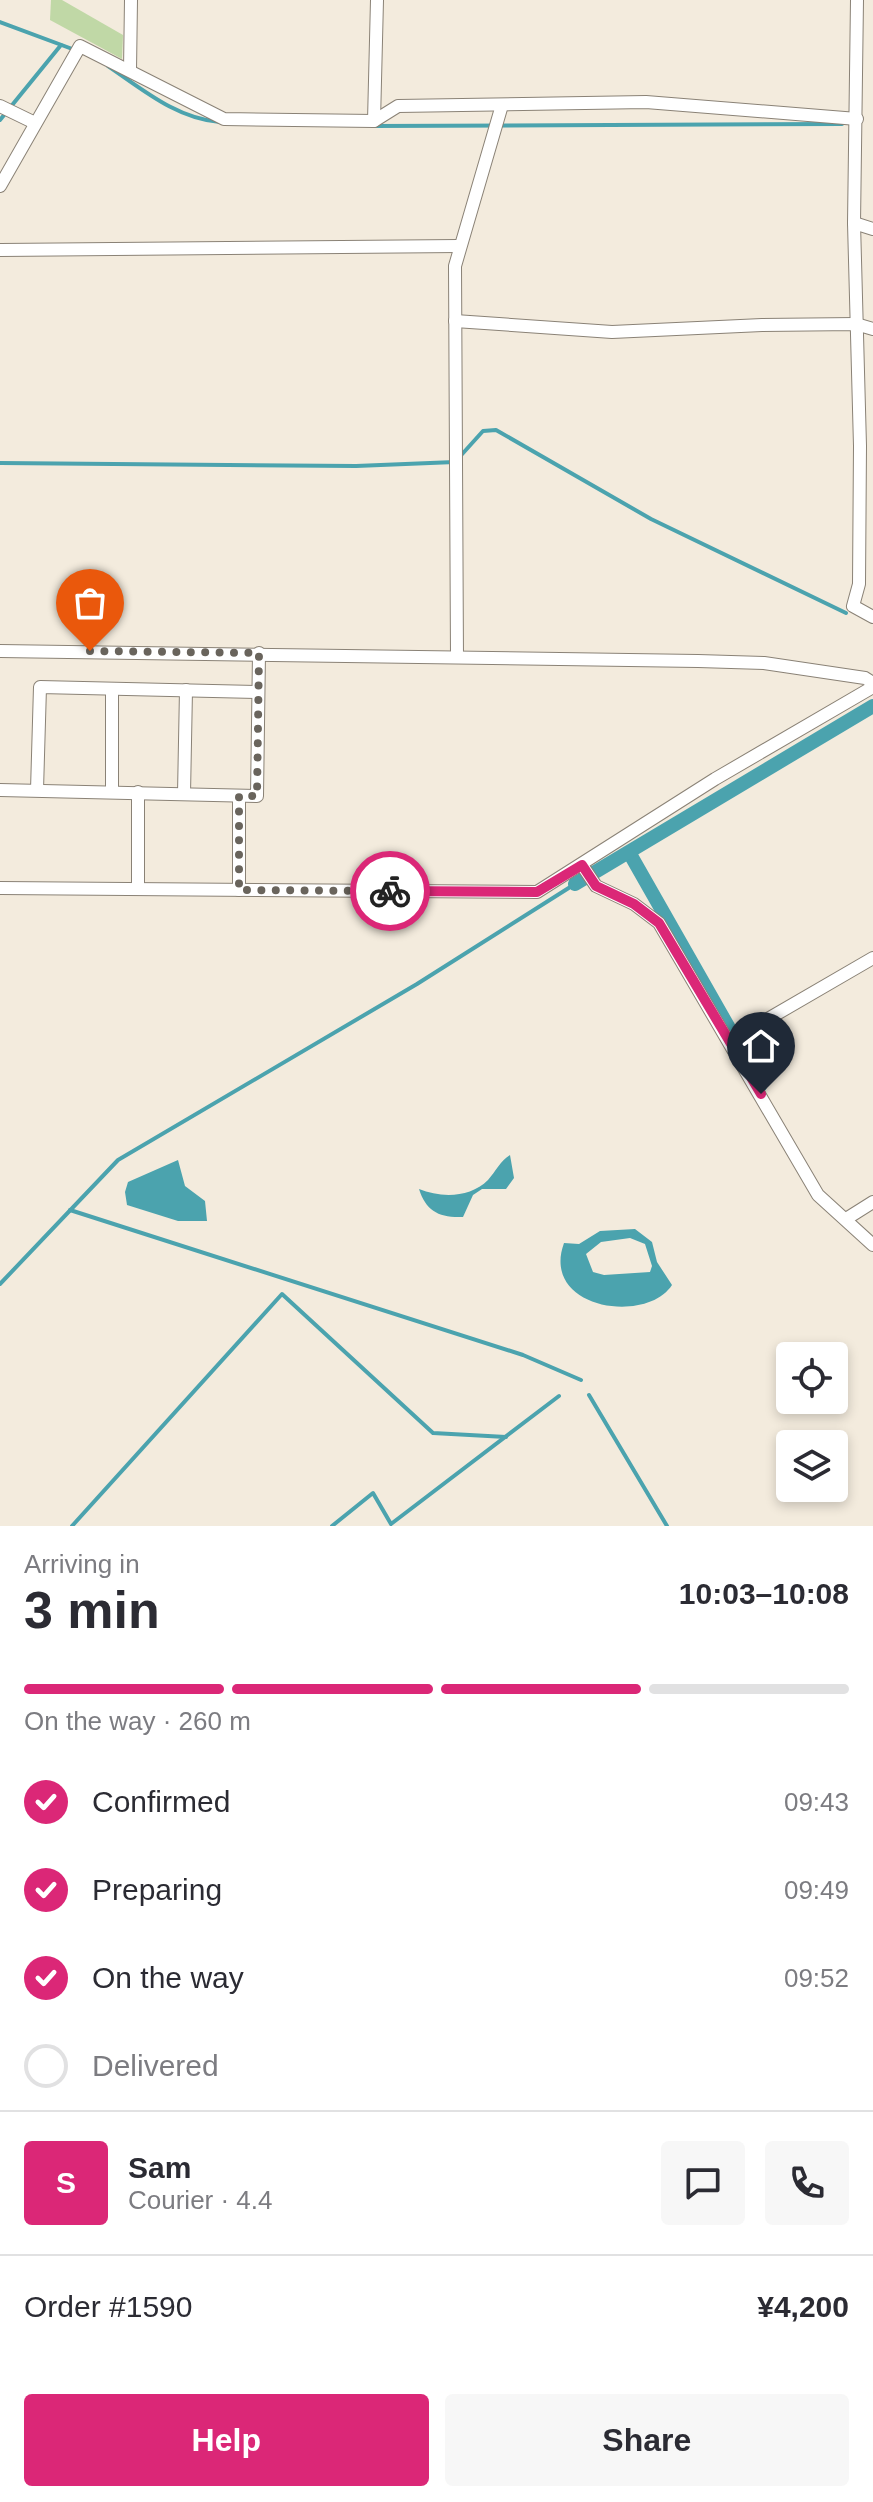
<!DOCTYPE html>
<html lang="en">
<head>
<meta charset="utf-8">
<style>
  :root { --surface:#fff; --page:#f7f7f7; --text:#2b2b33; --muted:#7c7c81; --line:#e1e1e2; --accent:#db2777 }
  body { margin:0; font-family:Helvetica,sans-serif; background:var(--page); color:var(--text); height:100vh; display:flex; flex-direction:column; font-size:30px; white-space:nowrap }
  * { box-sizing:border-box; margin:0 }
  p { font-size:26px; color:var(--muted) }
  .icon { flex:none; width:44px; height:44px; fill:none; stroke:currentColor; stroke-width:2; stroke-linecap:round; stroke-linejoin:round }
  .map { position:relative; height:1526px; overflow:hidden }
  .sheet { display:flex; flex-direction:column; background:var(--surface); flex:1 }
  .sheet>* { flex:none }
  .tools { position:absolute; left:776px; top:1342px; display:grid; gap:16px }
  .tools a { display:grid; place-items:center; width:72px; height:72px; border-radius:8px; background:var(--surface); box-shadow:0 4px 12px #0003; font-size:40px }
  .pin { position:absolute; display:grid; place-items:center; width:68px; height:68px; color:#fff; margin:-82px -34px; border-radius:50% 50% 50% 0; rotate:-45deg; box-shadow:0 0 8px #0007 }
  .pin .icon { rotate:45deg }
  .courier { position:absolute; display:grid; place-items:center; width:80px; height:80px; margin:-40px; border:6px solid #db2777; border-radius:50%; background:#fff; color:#222; box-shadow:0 2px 10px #0007 }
  .summary em { font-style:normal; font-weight:800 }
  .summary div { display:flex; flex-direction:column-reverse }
  .summary { display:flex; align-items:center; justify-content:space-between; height:136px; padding:0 24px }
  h1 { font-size:52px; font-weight:800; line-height:60px }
  .bar { display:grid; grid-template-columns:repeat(4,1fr); gap:12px 8px; align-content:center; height:96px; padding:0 24px }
  .bar i { height:10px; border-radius:6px; background:var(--line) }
  .bar .selected { background:var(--accent) }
  .bar p { grid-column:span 4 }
  .line { display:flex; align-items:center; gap:20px; padding:0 24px; border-top:2px solid var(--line) }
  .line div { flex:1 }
  .round { display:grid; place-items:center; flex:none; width:84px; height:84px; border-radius:8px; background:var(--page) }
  ol { padding:0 24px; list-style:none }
  li { display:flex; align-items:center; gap:24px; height:88px }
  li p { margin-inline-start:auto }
  li .icon { padding:8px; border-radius:50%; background:var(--accent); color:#fff; stroke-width:4 }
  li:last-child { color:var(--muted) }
  li i { width:44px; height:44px; border:4px solid var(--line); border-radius:50% }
  .cta { display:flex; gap:16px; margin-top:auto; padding:16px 24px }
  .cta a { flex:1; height:92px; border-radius:8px; background:var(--accent); color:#fff; font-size:32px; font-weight:800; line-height:92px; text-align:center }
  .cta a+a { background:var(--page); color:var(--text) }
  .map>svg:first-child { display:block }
  .green { fill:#c0d8a6 }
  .water { fill:#4ba3ae; fill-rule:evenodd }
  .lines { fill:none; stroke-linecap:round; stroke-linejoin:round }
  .stream { stroke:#4ba3ae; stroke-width:4 }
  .canal { stroke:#4ba3ae; stroke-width:14 }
  .street-casing { stroke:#8a8276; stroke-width:14 }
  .street { stroke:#fff; stroke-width:12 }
  .done { stroke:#69645c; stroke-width:8; stroke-dasharray:0 14.4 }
  .route { stroke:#db2777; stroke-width:10 }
</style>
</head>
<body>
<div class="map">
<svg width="873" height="1526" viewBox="0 0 873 1526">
  <rect width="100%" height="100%" fill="#f3ebdd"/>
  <path class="green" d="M51,0H62L123,35L122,59L50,20Z"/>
  <g class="water">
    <path d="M510,1155L514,1178L506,1189H482L473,1195L463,1217C439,1218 426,1211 419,1189C441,1198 470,1198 488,1180C496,1171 500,1161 510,1155Z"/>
    <path d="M178,1160L185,1186L205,1201L207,1221H178L127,1205L125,1192L128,1182Z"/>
    <path d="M635,1229L652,1242L657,1262L672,1285C646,1325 540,1309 564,1243L579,1244L600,1231ZM630,1238L645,1244L652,1266L650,1272L604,1275L593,1272L586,1254L601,1242Z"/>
  </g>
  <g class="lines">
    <g class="stream">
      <path d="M0,22L75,50"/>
      <path d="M108,66C142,89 177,119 220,122"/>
      <path d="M0,120L61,45"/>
      <path d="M373,126L842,124"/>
      <path d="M0,463L356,466L455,462L483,431L496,430L651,519L846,613"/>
      <path d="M70,1210L523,1355L581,1380"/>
      <path d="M0,1284L118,1160L417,984L575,884"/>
      <path d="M589,1395L667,1526"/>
      <path d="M72,1526L282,1294L433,1433L506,1437"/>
      <path d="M332,1526L373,1493L391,1524L559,1396"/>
    </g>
    <g class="canal">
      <path d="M630,854L733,1035"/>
      <path d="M575,884L873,706"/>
      <path d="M739,1047L760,1086"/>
    </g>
    <defs>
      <g id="street">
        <path d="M857,0L854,223L860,446L859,584L853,606L873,617"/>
        <path d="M130,70L131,0"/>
        <path d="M0,106L35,123"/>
        <path d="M374,121L377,0"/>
        <path d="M0,186L80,46L224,119L374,121L398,106L646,102L857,119"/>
        <path d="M854,223L873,229"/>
        <path d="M0,250L459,246"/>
        <path d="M455,321L612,332L762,325L856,324L873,329"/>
        <path d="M0,651L698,661L764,663L865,678L873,683"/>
        <path d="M457,657L455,266L502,105"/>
        <path d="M0,790L257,796L259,653"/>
        <path d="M37,790L40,687L257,692"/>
        <path d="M112,791V689"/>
        <path d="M184,794L186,690"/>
        <path d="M582,865L596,886L634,904L659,923L818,1195L873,1245"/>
        <path d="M0,888L537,892L715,779L873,687"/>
        <path d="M138,889V792"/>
        <path d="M239,890V796"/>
        <path d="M730,1041L873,958"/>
        <path d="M846,1219L873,1202"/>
      </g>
    </defs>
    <use href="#street" class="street-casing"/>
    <use href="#street" class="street"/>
  </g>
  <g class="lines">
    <path class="done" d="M90,651L259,653L257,796H239V890L390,891"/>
    <path class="route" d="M390,891L537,892L582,865L596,886L634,904L659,923L761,1094"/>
  </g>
</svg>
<div class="tools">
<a><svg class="icon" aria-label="locate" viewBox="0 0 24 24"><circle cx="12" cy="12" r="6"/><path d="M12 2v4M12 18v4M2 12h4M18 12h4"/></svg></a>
<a><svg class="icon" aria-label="layers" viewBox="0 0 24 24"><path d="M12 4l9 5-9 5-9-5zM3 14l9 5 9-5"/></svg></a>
</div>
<div class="pin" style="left:90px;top:651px;background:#ea580c"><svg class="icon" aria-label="bag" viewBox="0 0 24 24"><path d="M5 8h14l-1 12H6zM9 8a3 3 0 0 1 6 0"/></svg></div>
<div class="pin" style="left:761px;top:1094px;background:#1f2937"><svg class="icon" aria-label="home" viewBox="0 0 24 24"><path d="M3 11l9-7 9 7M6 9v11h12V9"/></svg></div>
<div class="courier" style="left:390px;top:891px"><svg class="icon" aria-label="bike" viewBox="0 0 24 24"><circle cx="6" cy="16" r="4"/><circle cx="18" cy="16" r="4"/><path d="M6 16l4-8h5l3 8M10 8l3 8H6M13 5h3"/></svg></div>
</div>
<section class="sheet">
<div class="summary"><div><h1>3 min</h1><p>Arriving in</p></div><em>10:03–10:08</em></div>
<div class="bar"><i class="selected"></i><i class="selected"></i><i class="selected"></i><i></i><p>On the way · 260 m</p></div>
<ol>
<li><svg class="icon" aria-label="check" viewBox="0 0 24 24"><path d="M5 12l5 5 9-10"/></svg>Confirmed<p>09:43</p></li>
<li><svg class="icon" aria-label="check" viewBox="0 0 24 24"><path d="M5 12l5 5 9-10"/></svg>Preparing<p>09:49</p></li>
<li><svg class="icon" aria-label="check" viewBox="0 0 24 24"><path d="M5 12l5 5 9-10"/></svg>On the way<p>09:52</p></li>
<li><i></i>Delivered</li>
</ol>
<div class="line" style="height:144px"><b class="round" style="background:var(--accent);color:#fff">S</b><div><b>Sam</b><p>Courier · 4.4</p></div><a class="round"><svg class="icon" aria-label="chat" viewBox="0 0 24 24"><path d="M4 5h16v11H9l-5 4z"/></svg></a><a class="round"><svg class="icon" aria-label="phone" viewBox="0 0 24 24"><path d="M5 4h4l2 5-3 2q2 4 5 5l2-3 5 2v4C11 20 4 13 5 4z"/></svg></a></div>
<div class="line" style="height:104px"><div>Order #1590</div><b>¥4,200</b></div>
<div class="cta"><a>Help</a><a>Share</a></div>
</section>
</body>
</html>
